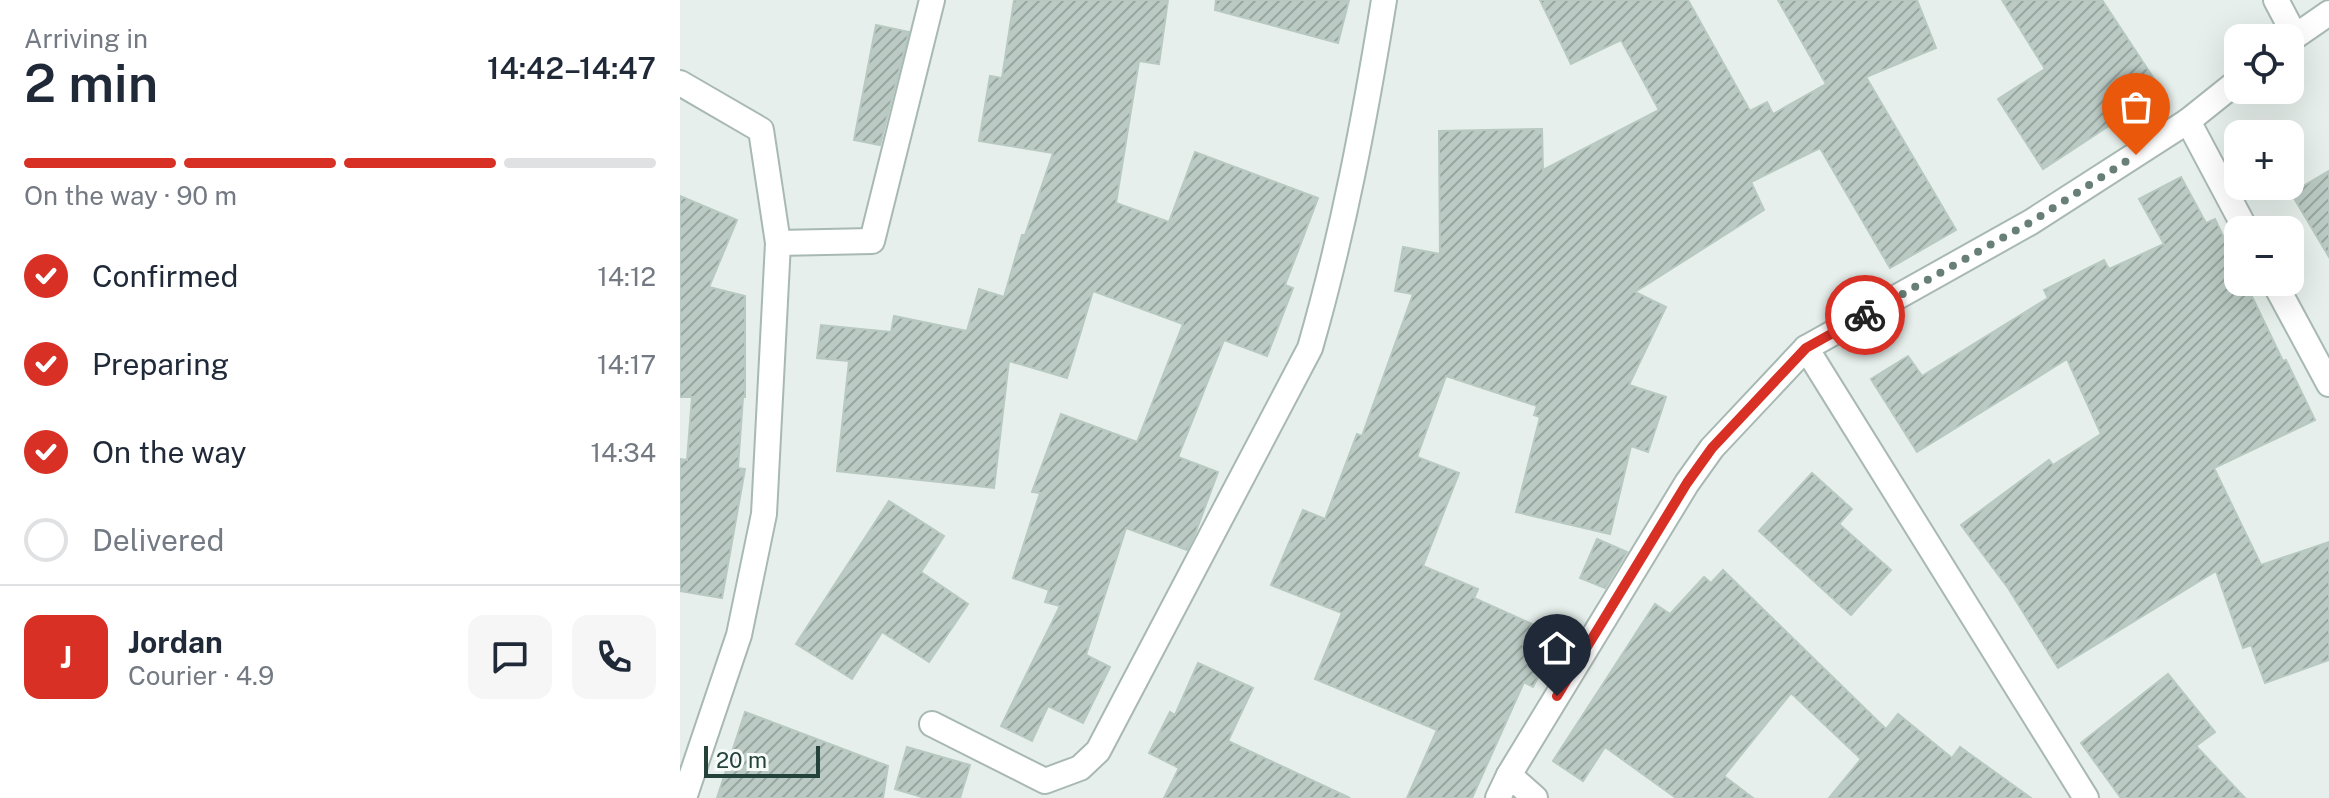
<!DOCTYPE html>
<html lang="en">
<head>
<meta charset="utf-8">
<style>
  :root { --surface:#fff; --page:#f6f6f7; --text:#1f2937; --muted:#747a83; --line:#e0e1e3; --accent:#d93025 }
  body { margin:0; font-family:"Public Sans",sans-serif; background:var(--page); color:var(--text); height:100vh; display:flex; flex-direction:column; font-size:30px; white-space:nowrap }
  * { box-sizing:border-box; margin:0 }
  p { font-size:26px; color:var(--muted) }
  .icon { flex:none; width:44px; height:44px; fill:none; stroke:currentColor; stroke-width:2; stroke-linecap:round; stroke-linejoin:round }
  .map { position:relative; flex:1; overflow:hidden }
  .sheet { display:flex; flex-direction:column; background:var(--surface); width:680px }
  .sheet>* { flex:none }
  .controls { position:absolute; left:1544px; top:24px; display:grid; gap:16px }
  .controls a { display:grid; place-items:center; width:80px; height:80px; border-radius:16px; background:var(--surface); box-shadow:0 8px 32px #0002; font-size:40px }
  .scale { position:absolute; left:24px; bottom:20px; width:116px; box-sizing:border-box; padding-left:8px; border:4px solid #24423a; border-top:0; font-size:22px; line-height:28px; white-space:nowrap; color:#24423a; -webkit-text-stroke:6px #f7fbf9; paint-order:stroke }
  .pin { position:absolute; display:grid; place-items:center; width:68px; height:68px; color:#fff; margin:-82px -34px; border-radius:50% 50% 50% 0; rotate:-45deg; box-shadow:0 0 8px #0007 }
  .pin .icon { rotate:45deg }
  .courier { position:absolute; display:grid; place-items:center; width:80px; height:80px; margin:-40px; border:6px solid #d93025; border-radius:50%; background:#fff; color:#222; box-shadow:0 2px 10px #0007 }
  .overview em { font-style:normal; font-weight:600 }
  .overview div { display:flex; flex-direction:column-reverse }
  .overview { display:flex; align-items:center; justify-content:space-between; height:136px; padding:0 24px }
  h1 { font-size:52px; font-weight:600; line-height:60px }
  .bar { display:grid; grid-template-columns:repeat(4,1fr); gap:12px 8px; align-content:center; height:96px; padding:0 24px }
  .bar i { height:10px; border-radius:6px; background:var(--line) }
  .bar .current { background:var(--accent) }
  .bar p { grid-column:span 4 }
  .line { display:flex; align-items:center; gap:20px; padding:0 24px; border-top:2px solid var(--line) }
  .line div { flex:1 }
  .round { display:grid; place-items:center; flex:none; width:84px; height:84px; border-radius:16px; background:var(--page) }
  ol { padding:0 24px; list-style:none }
  li { display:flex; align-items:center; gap:24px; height:88px }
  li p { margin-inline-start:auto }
  li .icon { padding:8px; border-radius:50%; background:var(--accent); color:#fff; stroke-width:4 }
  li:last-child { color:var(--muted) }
  li i { width:44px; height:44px; border:4px solid var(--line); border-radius:50% }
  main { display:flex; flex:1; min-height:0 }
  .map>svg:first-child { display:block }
  .building { fill:url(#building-hatch); stroke:#b8c9c2; stroke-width:2 }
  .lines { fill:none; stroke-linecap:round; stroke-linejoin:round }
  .minor-casing { stroke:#a8b8b2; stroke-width:28 }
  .minor { stroke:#fff; stroke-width:24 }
  .done { stroke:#687f78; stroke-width:8; stroke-dasharray:0 14.4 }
  .route { stroke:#d93025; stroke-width:10 }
</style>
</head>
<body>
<main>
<section class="sheet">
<div class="overview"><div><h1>2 min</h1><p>Arriving in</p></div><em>14:42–14:47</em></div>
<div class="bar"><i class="current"></i><i class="current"></i><i class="current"></i><i></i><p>On the way · 90 m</p></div>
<ol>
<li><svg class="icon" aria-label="check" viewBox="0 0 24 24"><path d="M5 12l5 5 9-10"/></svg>Confirmed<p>14:12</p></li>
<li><svg class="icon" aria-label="check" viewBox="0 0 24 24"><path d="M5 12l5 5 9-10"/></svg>Preparing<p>14:17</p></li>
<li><svg class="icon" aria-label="check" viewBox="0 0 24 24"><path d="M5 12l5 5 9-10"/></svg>On the way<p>14:34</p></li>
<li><i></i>Delivered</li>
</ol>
<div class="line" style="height:144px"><b class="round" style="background:var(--accent);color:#fff">J</b><div><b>Jordan</b><p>Courier · 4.9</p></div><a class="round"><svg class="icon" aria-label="chat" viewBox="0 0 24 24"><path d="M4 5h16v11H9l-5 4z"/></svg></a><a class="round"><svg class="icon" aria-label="phone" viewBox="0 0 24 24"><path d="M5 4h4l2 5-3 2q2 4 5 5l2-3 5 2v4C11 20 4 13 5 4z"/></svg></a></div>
</section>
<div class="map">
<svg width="1649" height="798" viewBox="0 0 1649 798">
  <defs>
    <pattern id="building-hatch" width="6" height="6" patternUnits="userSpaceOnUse" patternTransform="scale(2)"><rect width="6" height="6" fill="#bbcac4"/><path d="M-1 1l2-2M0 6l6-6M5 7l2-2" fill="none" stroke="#98a6a0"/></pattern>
  </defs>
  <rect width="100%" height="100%" fill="#e6efeb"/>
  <g class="building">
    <path d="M334,0H488L479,64L459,61L436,203L489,222L515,152L638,198L605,285L613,288L587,356L544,340L498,457L538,472L515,534L507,550L446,528L406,655L430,667L403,723L368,706L352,741L321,726L380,606L365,602L369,590L333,578L360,493L352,492L381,414L457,442L503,324L413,291L387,378L329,361L314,488L157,471L169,361L137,358L141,325L211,332L214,316L287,331L299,289L324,297L342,235H345L373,153L299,141L310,76L322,78Z"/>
    <path d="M536,0H669L658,43L535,10Z"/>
    <path d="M860,0H1008L1070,111L1087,102L1093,114L1146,84L1098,0H1237L1256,48L1186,77L1276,230L1210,268L1140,148L1071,182L1084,210L955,292L986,307L949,385L986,397L968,452L951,446L930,534L836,512L860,417L854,415L857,406L766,376L737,457L779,473L743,566L798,589L794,598L852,624L843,645L868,659L853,687L844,682L792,798H727L757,730L635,679L662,613L591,585L623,510L645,519L677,434L682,436L733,294L715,291L723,247L760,254L759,131L862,129L863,170L979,110L941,40L891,64Z"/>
    <path d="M1322,0H1422L1482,91L1363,169L1318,99L1365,69Z"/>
    <path d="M196,25L229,32L200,145L174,140Z"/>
    <path d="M1649,171V257L1611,193Z"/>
    <path d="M1501,177L1526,223L1535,219L1558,267V282H1565L1603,361L1606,360L1635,420L1534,468L1581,565L1649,542V660L1585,683L1571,645L1563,648L1536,571L1378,668L1328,588L1281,525L1369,460L1373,465L1421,434L1387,359L1237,452L1191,379L1228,356L1242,376L1368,298L1364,290L1424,260L1429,269L1484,244L1459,199Z"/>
    <path d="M0,196L57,220L29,287L65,296V397H63L58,468L65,469L42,598L0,591V459L7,460L12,397H0Z"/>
    <path d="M1132,473L1172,509L1159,524L1211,570L1171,615L1079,531Z"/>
    <path d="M209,501L264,536L241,572L288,604L249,662L202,632L172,679L116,644Z"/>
    <path d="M917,539L947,552L925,588L900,578Z"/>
    <path d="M1043,570L1206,729L1218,714L1272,758L1280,747L1351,798H1149L1181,759L1111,693L1044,776L1073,798H996L925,747L903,781L873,761L975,604L990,614L1024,577L1031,583Z"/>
    <path d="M518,663L573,688L548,741L670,798H484L499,768L469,753L490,712L495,715Z"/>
    <path d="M1488,674L1535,732L1516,746L1565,798H1441L1401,743Z"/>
    <path d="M65,712L208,766L203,798H37Z"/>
    <path d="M227,747L290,765L280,798H245L215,789Z"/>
  </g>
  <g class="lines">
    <defs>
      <g id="minor">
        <path d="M1596,0L1615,36"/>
        <path d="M1610,40L1649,13"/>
        <path d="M0,83L81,130L98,243L84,514L59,635L4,798"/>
        <path d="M1508,121L1566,230"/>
        <path d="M98,243L192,241L252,0"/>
        <path d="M1594,282L1649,384"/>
        <path d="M1126,348L1406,798"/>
        <path d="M252,724L365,781L400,768L418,751L630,348C663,234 685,117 704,0"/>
        <path d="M829,775L855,798"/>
        <path d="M818,798L829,775L1007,483L1032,448L1126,348L1351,222L1508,121L1558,81"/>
      </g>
    </defs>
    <use href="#minor" class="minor-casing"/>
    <use href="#minor" class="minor"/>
  </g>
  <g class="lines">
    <path class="done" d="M1185,315L1351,222L1456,155"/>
    <path class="route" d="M877,696L1007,483L1032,448L1126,348L1185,315"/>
  </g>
</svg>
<div class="controls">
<a><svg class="icon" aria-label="locate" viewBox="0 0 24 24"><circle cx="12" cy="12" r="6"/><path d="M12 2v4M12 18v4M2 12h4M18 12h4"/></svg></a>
<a>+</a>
<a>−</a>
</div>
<div class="scale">20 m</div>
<div class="pin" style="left:1456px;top:155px;background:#ea580c"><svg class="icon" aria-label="bag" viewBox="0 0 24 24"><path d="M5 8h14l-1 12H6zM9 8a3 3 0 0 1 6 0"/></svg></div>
<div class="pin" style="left:877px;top:696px;background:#1f2937"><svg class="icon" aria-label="home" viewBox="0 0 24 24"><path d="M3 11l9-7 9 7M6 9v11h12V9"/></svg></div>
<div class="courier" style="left:1185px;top:315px"><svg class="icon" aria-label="bike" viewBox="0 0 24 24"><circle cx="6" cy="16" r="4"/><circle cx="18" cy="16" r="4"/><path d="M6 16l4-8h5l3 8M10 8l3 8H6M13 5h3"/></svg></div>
</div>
</main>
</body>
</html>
